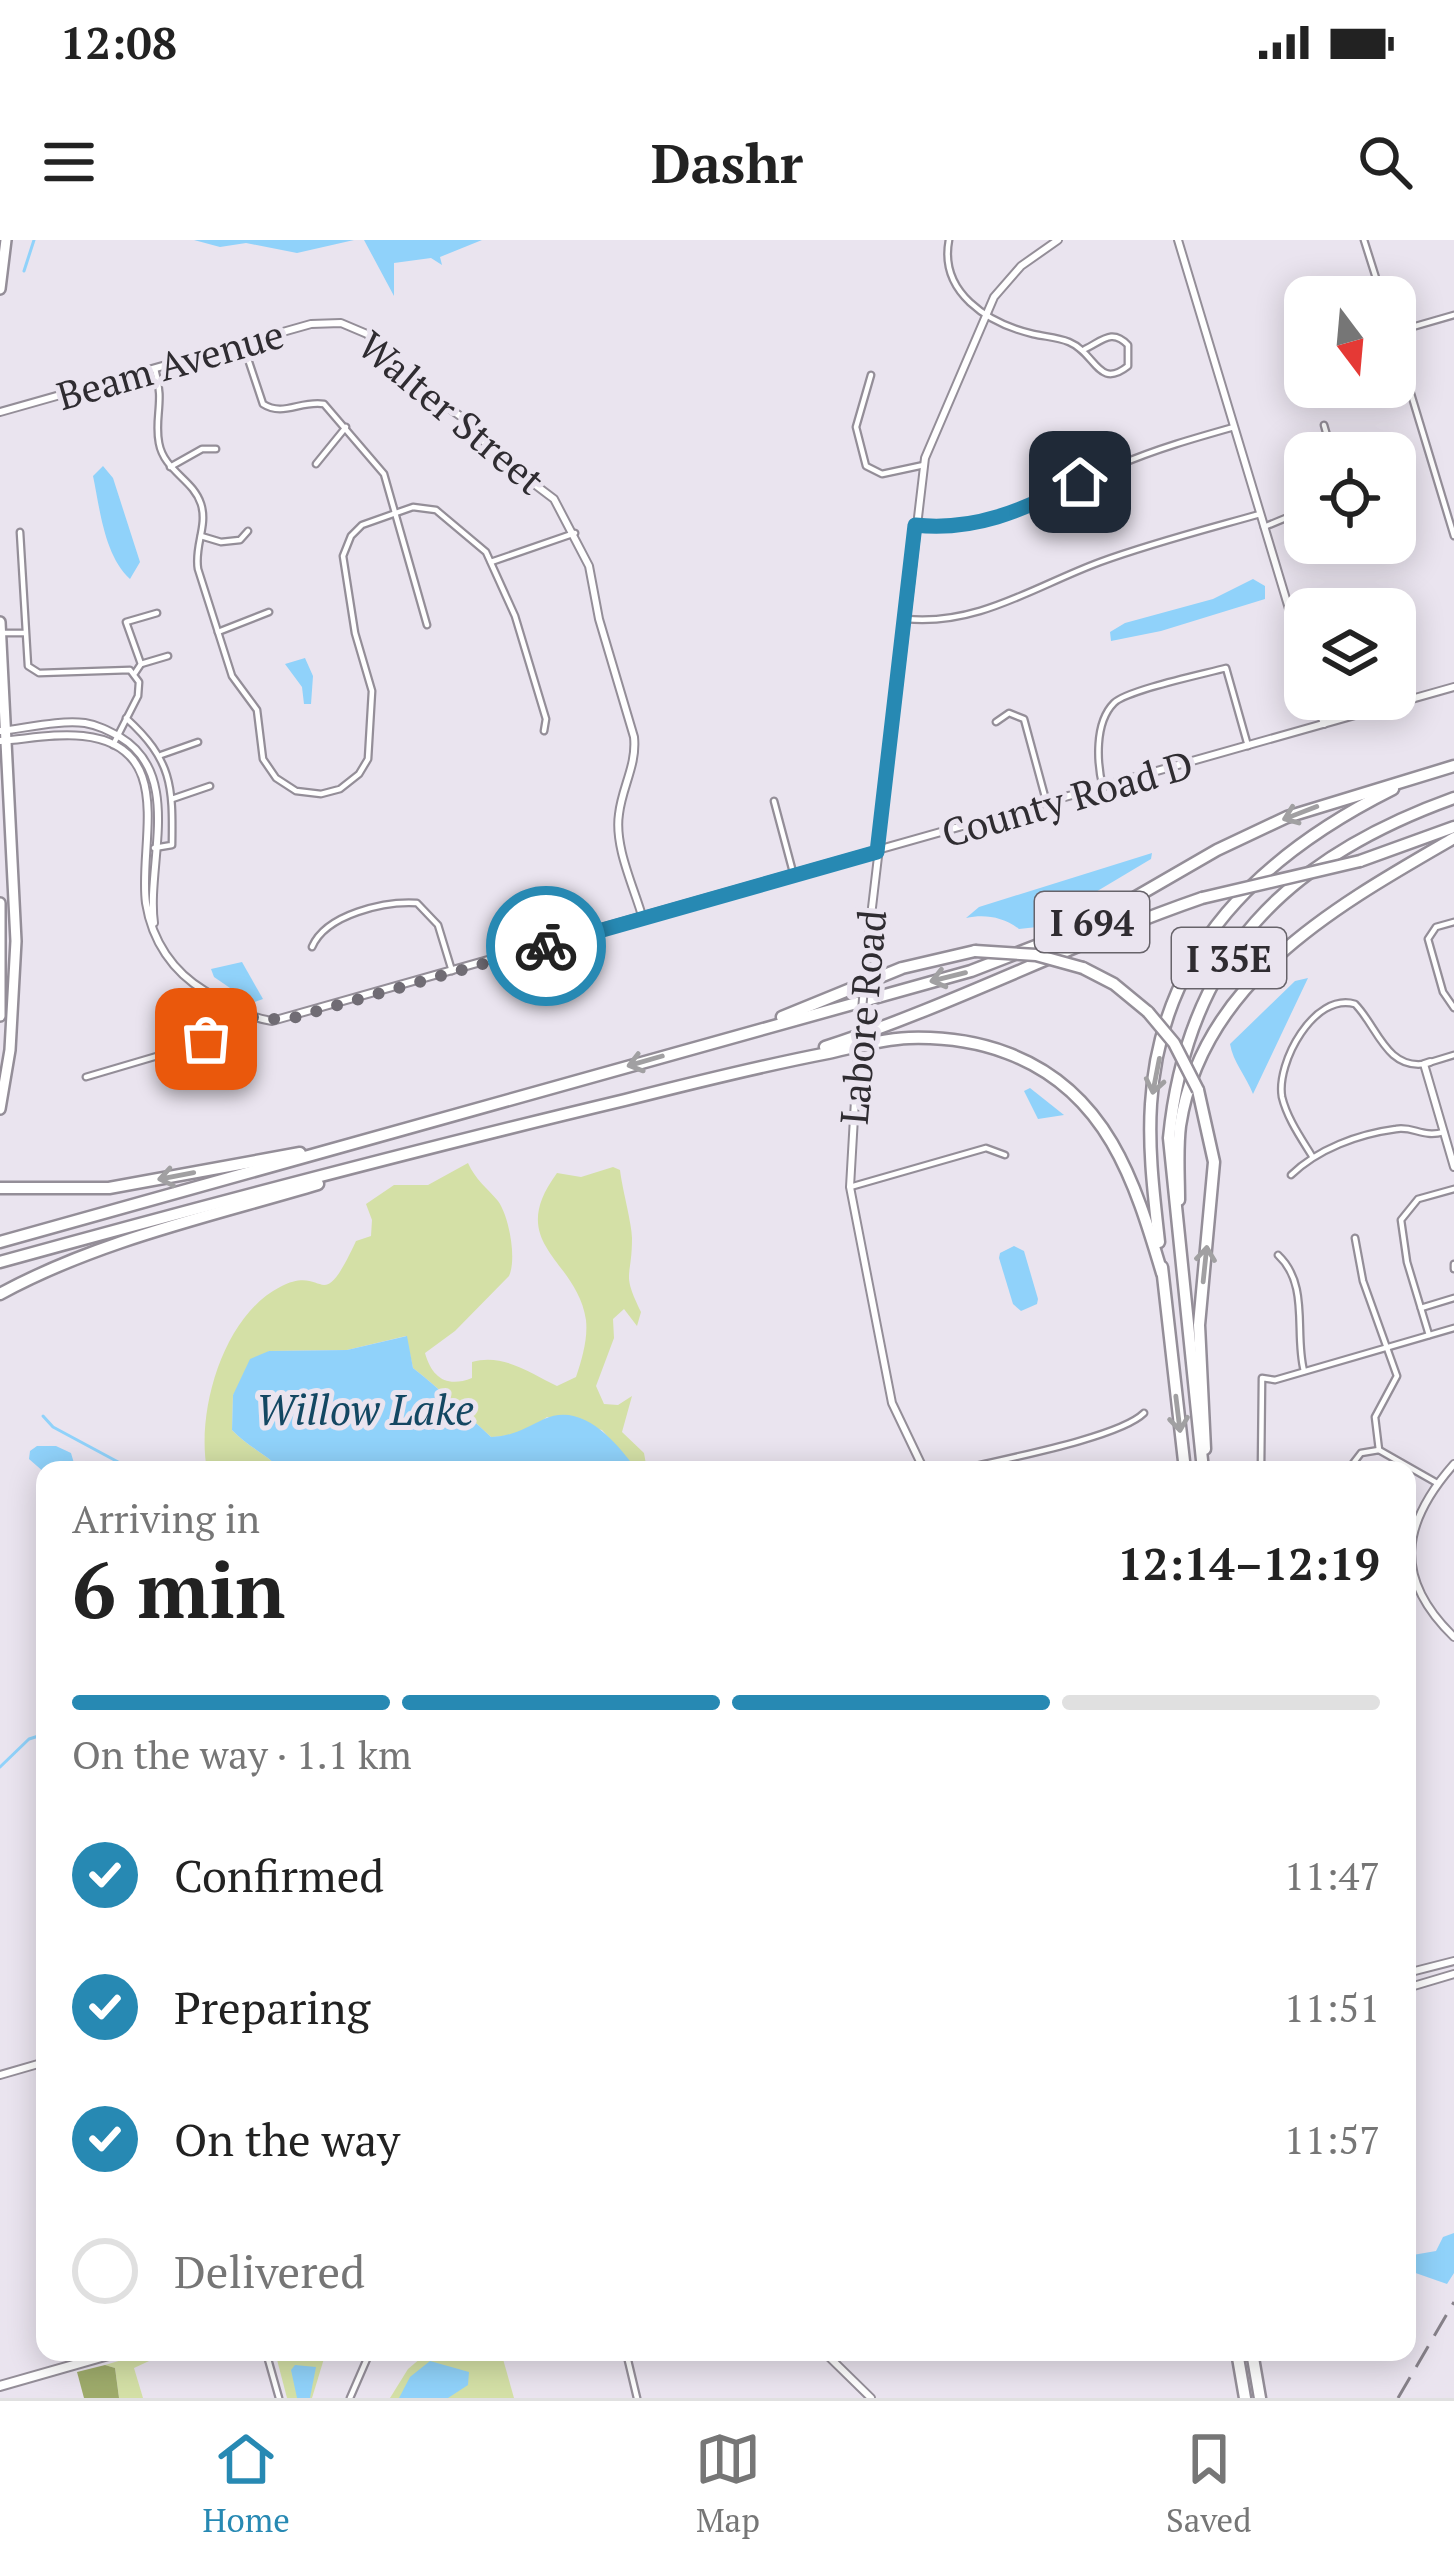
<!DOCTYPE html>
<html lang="en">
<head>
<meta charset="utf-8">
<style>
  :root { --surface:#fff; --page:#f6f6f6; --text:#222; --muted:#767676; --line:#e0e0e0; --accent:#2789b3 }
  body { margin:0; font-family:"PT Serif",serif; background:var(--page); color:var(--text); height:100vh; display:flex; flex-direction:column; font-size:45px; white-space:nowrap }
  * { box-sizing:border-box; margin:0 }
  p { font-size:39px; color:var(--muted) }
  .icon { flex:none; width:66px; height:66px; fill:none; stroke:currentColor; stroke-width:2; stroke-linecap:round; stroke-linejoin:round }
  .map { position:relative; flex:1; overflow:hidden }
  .sheet { position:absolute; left:36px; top:1221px; width:1380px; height:900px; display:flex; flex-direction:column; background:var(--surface); border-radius:24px; box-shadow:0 6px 30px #0003 }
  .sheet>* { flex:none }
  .needle { width:78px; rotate:164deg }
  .tools { position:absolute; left:1284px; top:36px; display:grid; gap:24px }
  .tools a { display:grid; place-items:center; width:132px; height:132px; border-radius:24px; background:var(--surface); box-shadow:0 6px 30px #0003; font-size:60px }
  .pin { position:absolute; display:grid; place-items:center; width:102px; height:102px; color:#fff; margin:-51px; border-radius:24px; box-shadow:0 6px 18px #0006 }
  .courier { position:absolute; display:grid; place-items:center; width:120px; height:120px; margin:-60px; border:9px solid #2789b3; border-radius:50%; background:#fff; color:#222; box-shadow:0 3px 15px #0007 }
  .headline em { font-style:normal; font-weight:800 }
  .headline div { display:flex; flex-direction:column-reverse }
  .headline { display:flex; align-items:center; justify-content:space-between; height:204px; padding:0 36px }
  h1 { font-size:78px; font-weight:800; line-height:90px }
  .bar { display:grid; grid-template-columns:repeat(4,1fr); gap:18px 12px; align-content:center; height:144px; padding:0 36px }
  .bar i { height:15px; border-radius:9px; background:var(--line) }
  .bar .current { background:var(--accent) }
  .bar p { grid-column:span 4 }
  ol { padding:0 36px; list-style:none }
  li { display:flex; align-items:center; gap:36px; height:132px }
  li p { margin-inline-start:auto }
  li .icon { padding:12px; border-radius:50%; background:var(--accent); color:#fff; stroke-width:4 }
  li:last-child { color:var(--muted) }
  li i { width:66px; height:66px; border:6px solid var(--line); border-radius:50% }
  .status { display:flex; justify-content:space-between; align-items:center; height:84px; padding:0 60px; background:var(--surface); direction:ltr }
  .status svg { height:33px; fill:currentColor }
  header { display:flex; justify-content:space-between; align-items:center; height:156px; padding:0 36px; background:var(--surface); font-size:54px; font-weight:800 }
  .menu { display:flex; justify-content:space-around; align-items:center; height:168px; border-top:3px solid var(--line); background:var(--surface); font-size:33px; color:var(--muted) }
  .menu a { display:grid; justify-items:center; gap:6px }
  .menu .current { color:var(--accent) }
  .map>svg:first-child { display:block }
  .green { fill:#d4e0a6 }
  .forest { fill:#9eab6b }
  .water { fill:#90d2fa }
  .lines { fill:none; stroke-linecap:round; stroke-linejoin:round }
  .stream { stroke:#90d2fa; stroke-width:3 }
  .minor-casing { stroke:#948e98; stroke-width:9 }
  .tertiary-casing { stroke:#948e98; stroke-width:10 }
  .secondary-casing { stroke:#948e98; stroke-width:12 }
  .primary-casing { stroke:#948e98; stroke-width:14 }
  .motorway-casing { stroke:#948e98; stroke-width:15 }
  .minor { stroke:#fff; stroke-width:4.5 }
  .tertiary { stroke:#fff; stroke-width:6 }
  .secondary { stroke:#fff; stroke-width:8 }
  .primary { stroke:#fff; stroke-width:9 }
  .motorway { stroke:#fff; stroke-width:10 }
  .rail { stroke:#868189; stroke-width:3; stroke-dasharray:24 12; stroke-linecap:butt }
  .tertiary-bridge-casing { stroke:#948e98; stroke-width:10; stroke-linecap:butt }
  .motorway-bridge-casing { stroke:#948e98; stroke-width:15; stroke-linecap:butt }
  .tertiary-bridge { stroke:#fff; stroke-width:6 }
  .motorway-bridge { stroke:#fff; stroke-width:10 }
  .oneway { stroke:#a1a0a2 }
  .done { stroke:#706c74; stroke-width:12; stroke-dasharray:0 21.6 }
  .route { stroke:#2789b3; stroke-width:15 }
  .labels { text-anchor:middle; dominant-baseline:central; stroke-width:10; stroke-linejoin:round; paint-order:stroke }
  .shield { fill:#eae4ef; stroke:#67636a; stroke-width:3 }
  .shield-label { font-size:36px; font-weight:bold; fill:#2f2c31 }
  .street-label { font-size:39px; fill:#2f2c31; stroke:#eae4ef }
  .water-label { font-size:42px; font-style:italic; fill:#134762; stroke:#eae4ef }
</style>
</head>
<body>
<div class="status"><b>12:08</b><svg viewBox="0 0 49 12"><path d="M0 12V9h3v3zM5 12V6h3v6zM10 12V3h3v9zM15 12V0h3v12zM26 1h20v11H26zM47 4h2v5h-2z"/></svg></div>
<header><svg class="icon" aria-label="menu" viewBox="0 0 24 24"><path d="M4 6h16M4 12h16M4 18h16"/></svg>Dashr<svg class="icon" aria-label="search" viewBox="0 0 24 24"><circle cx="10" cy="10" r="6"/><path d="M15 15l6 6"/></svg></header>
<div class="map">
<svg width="1454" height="2158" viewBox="0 0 1454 2158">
  <rect width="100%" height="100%" fill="#eae4ef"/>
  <g class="green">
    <path d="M468,923C475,939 487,948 498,961C509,976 517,1019 509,1036L455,1091L425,1113C432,1138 447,1148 472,1138V1122C503,1113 530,1133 557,1146L576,1137C582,1119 588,1099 586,1080C577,1018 504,1005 557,933L581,937L613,927L620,930C622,948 632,984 632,998C632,1040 621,1031 641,1072L637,1086L624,1069L613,1079L614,1098L596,1146L604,1164L618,1165L632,1156L622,1192L644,1213L647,1230H637L602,1190L547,1177C529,1190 514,1196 491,1197C465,1173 441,1150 413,1128L406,1096L347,1110L269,1111L233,1155L232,1190C247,1206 266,1214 282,1230H207C196,1172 223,1076 280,1047C327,1022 319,1081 356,1001L371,996L372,980L366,964L394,945H428Z"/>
    <path d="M149,2112H223L210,2117L162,2115L134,2128L143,2158H119L115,2128L105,2125Z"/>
    <path d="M275,2112H326L312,2158H287Z"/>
    <path d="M428,2112H501L514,2158H390L408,2129Z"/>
  </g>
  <path class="forest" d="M105,2125L115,2128L119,2158H84L77,2132Z"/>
  <g class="water">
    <path d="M194,0H354L297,13L246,3L220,7Z"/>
    <path d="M364,0H482L440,17L442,25L431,18L394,23V56Z"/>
    <path d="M103,226L113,238L140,322L130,339C104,315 100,269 93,236Z"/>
    <path d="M1253,339L1265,346V359L1161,391L1111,401L1110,392L1125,383L1213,359Z"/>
    <path d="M305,418L313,436L311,464H304L302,447L285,424Z"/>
    <path d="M1152,613L1151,619L1037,687L1019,689C1003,677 985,674 966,678L979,667Z"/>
    <path d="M242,722L263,759L252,763L214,737L211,729Z"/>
    <path d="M1308,738L1253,854C1246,836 1233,822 1230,804L1295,741Z"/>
    <path d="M1030,848L1064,875L1038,879L1024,851Z"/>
    <path d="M1014,1006L1024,1011L1038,1059L1037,1064L1021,1071L1013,1064L999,1018L1000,1013Z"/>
    <path d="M407,1096L413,1128C441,1150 465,1173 491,1197C514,1196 525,1188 544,1179C583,1161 617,1203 637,1230H282C266,1214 247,1206 232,1190L233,1155L250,1119L269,1111L347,1110Z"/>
    <path d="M37,1206H56L71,1213L76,1230H45V1233L29,1219L30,1211Z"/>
    <path d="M1454,1993V2033L1447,2044L1407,2030V2016L1436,2011L1443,1997Z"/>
    <path d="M430,2121L469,2132L468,2145L448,2158H399L410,2137Z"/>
    <path d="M295,2125L316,2127L310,2158H297L291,2130Z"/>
  </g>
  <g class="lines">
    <g class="stream">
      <path d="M24,31L34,0"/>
      <path d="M43,1176L53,1187L133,1230"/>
      <path d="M0,1527L29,1499L45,1494"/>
    </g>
    <defs>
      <g id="minor">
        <path d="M949,0C939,52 987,83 1033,94C1046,97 1057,97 1069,102C1096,113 1098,150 1128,126V105C1112,88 1102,101 1085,109"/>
        <path d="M1364,0L1382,57"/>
        <path d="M1395,92L1454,75"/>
        <path d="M1395,101L1454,296"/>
        <path d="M243,104L263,164C283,177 301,160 324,164L384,234L427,385"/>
        <path d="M155,129C165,162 154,177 159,203C164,231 193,239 201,264C208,286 194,306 198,329L232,436L257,470L263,519L276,538L296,551L321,554L340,549L359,534L368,519L372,451L355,393L343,316L351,296L362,285L413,267L436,270L486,312L515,376L546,479L544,491"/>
        <path d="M871,135L856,187L866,226L882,234L924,225"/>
        <path d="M1324,185L1332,213"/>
        <path d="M316,224L346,187"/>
        <path d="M170,227L202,209H216"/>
        <path d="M917,285C994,293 1050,253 1119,225C1156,209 1195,198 1234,187"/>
        <path d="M1264,287L1305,270"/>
        <path d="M20,292L28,426L39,433L130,430L139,442L138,456L113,505"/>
        <path d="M201,296L221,302L240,300L248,291"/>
        <path d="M491,322L575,293"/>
        <path d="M906,379C978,386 1035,346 1100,322C1152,303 1207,289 1260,274"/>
        <path d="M218,392L269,372"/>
        <path d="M1,393H24"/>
        <path d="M141,424L168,416"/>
        <path d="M135,433L141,424L126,382L157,373"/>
        <path d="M126,478C172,520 173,545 172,605L154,608"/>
        <path d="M996,482L1009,473L1024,479L1047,564"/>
        <path d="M161,515L198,502"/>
        <path d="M1103,548C1097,524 1094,483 1114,463C1127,450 1204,434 1226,428L1248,506"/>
        <path d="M172,559L210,546"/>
        <path d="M774,561L794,636"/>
        <path d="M1454,682L1436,687L1428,699L1443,752L1454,768"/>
        <path d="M312,707C326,674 385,661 417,663L438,685L452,731"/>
        <path d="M1431,822L1454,815"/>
        <path d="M86,837L198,804L212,795L231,767"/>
        <path d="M1312,916C1301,898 1287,878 1282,857C1276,823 1314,752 1355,764C1377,786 1386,829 1424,824"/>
        <path d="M1291,935C1318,909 1358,894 1396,889C1414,886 1422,898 1444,892"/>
        <path d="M850,947L986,908L1005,915"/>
        <path d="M1355,998L1363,1041L1397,1136L1375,1177L1379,1210"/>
        <path d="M1278,1015C1310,1045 1294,1093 1304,1131"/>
        <path d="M1454,1024V1029"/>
        <path d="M1421,1068L1454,1058"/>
        <path d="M1429,1095L1407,1022L1401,980L1418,959L1454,949"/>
        <path d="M959,1230C998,1220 1119,1198 1144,1173"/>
        <path d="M1261,1230L1262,1138L1275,1140L1454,1088"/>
        <path d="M1348,1230L1361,1213L1379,1210L1437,1243"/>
        <path d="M266,2112L279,2158"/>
        <path d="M626,2112L637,2158"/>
        <path d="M350,2158L370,2112"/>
      </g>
      <g id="tertiary">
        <path d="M1178,0L1305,422"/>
        <path d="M0,172L311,84L341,83L367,94L419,147L463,178L497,216L554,259L589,326L599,379L634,497C637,525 622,547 619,574C614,607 634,647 643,679"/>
        <path d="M1316,459L1324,484"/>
        <path d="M0,491C27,488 58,480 85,483C98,485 109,491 120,497C184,535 146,625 154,683"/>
        <path d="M0,501C27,499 56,493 83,496C178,506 138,604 146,663C152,701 173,732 205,751C227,765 246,777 272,781L1454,447"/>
        <path d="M869,693L925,218L994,57L1021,26L1058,0"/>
        <path d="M1430,822L1424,824L1454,927"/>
        <path d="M857,825L850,947L892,1163L924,1230"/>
        <path d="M1454,1224C1401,1284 1393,1338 1454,1397"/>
        <path d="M1407,1733L1454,1721"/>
        <path d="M1407,1748L1454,1734"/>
        <path d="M0,1835L45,1822"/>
        <path d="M824,2112L871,2158"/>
      </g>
      <path id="secondary" d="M0,2146L119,2112"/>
      <g id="primary">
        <path d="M0,49L6,0"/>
        <path d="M0,382L16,701L10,810L0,869"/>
        <path d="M0,663V776"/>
      </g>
      <g id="motorway">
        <path d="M1360,621L1454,587"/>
        <path d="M1083,728L1114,744L1148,772"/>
        <path d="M782,777L902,728L975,711"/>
        <path d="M825,807C954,765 1074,702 1202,658"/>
        <path d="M1198,850L1214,922L1199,1085L1205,1209"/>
        <path d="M0,948H109L300,913"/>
        <path d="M1179,960C1179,936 1177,910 1180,886C1202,740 1338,665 1454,598"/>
        <path d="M0,1002L971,731L1082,688L1217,610L1287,577L1454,526"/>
        <path d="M1159,1002C1154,956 1148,910 1151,864C1160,709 1263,614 1393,549"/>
        <path d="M0,1022C207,965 415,910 625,860C692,843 760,826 828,813C855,807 882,799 909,798C943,797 975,801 1007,813C1107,850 1135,942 1162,1033"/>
        <path d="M1162,1027L1185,1230"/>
        <path d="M0,1054C99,1000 211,976 318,944"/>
        <path d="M1203,1230L1169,898C1187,715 1287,618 1454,558"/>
        <path d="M1237,2112L1245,2158"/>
        <path d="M1252,2112L1260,2158"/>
      </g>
    </defs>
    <use href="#minor" class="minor-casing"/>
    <use href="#tertiary" class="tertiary-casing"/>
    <use href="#secondary" class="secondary-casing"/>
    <use href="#primary" class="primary-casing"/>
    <use href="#motorway" class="motorway-casing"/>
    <use href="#minor" class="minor"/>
    <use href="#tertiary" class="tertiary"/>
    <use href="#secondary" class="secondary"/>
    <use href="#primary" class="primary"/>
    <use href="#motorway" class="motorway"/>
    <path class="rail" d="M1398,2158L1454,2062"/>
    <defs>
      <path id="tertiary-bridge" d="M857,825L869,693"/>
      <g id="motorway-bridge">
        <path d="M1202,658L1360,621"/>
        <path d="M975,711L1036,715L1083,728"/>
        <path d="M1148,772L1174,803L1198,850"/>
      </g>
    </defs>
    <use href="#tertiary-bridge" class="tertiary-bridge-casing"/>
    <use href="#motorway-bridge" class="motorway-bridge-casing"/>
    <use href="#tertiary-bridge" class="tertiary-bridge"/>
    <use href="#motorway-bridge" class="motorway-bridge"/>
  </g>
  <defs><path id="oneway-shaft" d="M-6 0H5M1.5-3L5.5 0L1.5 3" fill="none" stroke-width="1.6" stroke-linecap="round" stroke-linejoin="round" transform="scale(3)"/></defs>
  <g class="oneway">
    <use href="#oneway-shaft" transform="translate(1300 573) rotate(159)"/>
    <use href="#oneway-shaft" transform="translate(948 737) rotate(166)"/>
    <use href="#oneway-shaft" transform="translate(645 821) rotate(164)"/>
    <use href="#oneway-shaft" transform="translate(1156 836) rotate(101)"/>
    <use href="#oneway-shaft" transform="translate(176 936) rotate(169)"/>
    <use href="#oneway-shaft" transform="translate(1205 1024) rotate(-84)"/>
    <use href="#oneway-shaft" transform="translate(1178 1174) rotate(83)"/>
  </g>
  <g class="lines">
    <path class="done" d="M206,799L231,767L257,779H289L546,706"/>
    <path class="route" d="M546,706L877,612L915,285C978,292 1025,268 1080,242"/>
  </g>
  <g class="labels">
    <g class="shield">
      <rect x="1035" y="652" width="114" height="60" rx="9"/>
      <rect x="1172" y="688" width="114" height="60" rx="9"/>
    </g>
    <g class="shield-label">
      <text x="1092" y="682">I 694</text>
      <text x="1229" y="718">I 35E</text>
    </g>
    <g class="street-label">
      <text transform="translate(170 124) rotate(-16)">Beam Avenue</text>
      <text transform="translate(452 172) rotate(40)">Walter Street</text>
      <text transform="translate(1067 558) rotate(-16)">County Road D</text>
      <text transform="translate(862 777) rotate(-85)">Labore Road</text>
    </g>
    <g class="water-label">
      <text x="365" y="1169">Willow Lake</text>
    </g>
  </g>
</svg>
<div class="tools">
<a><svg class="needle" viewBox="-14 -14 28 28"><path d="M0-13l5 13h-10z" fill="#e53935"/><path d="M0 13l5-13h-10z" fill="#767676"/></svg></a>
<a><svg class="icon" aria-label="locate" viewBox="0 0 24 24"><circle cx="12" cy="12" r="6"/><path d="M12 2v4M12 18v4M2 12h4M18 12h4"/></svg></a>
<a><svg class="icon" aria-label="layers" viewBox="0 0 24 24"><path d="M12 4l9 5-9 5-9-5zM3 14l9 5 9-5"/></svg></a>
</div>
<div class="pin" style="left:206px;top:799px;background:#ea580c"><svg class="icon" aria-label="bag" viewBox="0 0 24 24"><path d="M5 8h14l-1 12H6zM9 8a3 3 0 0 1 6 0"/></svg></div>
<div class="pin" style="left:1080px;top:242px;background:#1f2937"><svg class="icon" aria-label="home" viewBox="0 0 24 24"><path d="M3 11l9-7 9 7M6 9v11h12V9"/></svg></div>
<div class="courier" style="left:546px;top:706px"><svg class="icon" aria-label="bike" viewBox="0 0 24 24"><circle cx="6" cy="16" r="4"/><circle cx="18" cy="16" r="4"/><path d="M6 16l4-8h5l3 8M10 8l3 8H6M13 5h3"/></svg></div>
<section class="sheet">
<div class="headline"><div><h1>6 min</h1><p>Arriving in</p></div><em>12:14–12:19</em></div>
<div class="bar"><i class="current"></i><i class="current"></i><i class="current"></i><i></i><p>On the way · 1.1 km</p></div>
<ol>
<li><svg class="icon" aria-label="check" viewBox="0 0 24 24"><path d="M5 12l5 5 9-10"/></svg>Confirmed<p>11:47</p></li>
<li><svg class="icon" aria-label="check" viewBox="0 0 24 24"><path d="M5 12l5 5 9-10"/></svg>Preparing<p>11:51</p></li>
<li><svg class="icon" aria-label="check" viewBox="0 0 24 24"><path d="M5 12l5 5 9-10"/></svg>On the way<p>11:57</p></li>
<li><i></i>Delivered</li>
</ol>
</section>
</div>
<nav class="menu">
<a class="current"><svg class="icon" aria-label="home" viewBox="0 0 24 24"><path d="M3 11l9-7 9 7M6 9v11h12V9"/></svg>Home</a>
<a><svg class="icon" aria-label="map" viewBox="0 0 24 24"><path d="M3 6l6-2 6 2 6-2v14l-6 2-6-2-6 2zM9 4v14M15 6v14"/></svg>Map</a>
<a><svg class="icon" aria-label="saved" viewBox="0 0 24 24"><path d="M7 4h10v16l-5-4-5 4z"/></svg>Saved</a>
</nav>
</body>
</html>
